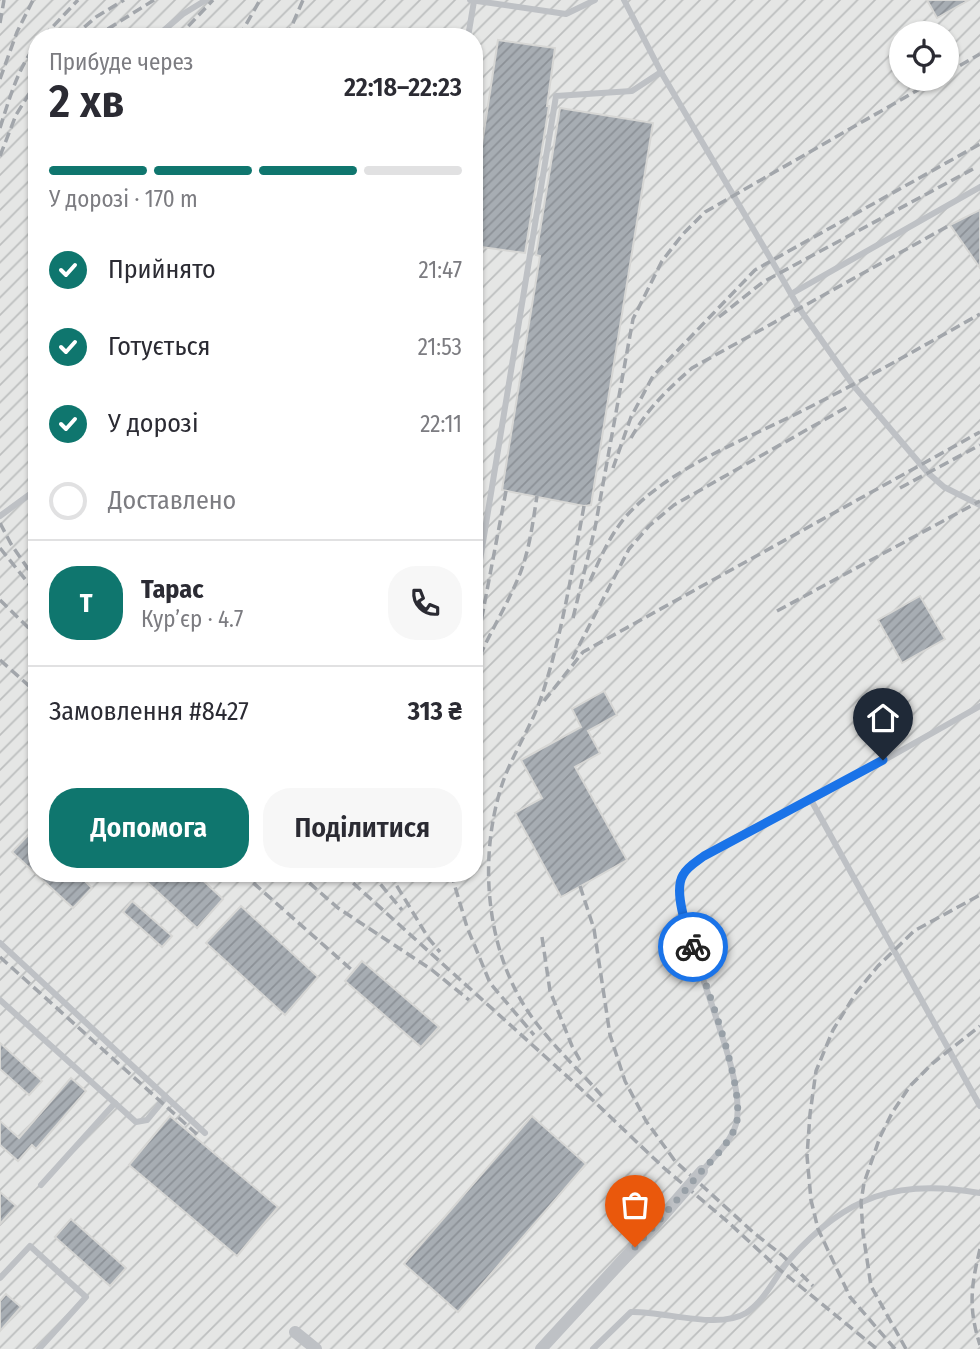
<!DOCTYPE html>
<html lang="uk">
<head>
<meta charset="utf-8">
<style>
  :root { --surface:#fff; --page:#f7f7f7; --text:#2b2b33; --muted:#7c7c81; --line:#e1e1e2; --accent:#0f766e }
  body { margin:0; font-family:"Fira Sans Condensed",sans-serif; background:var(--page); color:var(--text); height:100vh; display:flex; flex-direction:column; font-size:26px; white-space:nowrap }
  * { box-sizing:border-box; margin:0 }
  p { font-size:23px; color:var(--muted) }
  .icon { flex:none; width:38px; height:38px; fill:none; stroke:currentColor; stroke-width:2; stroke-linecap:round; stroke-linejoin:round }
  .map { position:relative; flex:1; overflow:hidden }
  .side { position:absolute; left:28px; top:28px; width:455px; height:854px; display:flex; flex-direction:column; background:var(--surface); border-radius:28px; box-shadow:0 2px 5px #0004 }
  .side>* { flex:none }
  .buttons { position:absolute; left:889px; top:21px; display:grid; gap:14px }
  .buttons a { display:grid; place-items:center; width:70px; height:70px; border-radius:50%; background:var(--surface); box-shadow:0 2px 5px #0004; font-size:35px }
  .pin { position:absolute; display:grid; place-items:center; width:60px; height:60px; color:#fff; margin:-72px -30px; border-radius:50% 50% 50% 0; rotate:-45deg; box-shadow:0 0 7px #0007 }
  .pin .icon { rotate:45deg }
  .courier { position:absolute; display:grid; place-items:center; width:70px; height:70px; margin:-35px; border:5px solid #1a73e8; border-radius:50%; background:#fff; color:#222; box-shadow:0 2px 9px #0007 }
  .head em { font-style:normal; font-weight:600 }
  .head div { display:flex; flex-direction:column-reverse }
  .head { display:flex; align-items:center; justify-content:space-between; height:119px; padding:0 21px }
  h1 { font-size:46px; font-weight:600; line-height:52px }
  .bar { display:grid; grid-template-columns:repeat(4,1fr); gap:10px 7px; align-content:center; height:84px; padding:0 21px }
  .bar i { height:9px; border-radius:5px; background:var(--line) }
  .bar .on { background:var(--accent) }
  .bar p { grid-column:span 4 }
  .line { display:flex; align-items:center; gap:18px; padding:0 21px; border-top:2px solid var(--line) }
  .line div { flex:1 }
  .round { display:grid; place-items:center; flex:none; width:74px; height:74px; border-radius:28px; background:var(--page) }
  ol { padding:0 21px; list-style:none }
  li { display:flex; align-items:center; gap:21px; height:77px }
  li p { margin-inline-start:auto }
  li .icon { padding:7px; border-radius:50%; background:var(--accent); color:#fff; stroke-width:4 }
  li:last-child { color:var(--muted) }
  li i { width:38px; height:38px; border:4px solid var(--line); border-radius:50% }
  .button { display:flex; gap:14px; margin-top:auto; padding:14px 21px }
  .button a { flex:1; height:80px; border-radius:28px; background:var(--accent); color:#fff; font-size:28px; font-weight:600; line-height:80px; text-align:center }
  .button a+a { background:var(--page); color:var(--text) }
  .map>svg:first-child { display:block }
  .industrial { fill:url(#industrial-furrows); fill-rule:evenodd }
  .building { fill:url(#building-hatch); stroke:#d6d6d4; stroke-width:2 }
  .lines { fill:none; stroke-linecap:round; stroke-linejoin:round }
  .service { stroke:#bec1c5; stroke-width:6 }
  .minor { stroke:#bec1c5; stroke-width:12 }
  .rail { stroke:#a2a6ab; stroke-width:3.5; stroke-dasharray:10 5; stroke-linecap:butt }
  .minor-bridge { stroke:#bec1c5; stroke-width:12 }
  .done { stroke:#98a0a7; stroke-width:7; stroke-dasharray:0 12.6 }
  .route { stroke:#1a73e8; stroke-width:9 }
</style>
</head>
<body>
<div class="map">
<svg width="980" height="1349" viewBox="0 0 980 1349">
  <defs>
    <pattern id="industrial-furrows" width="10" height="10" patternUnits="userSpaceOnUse" patternTransform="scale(1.75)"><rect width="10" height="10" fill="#e5e6e5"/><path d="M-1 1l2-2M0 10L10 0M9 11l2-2" fill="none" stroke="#bdbfbf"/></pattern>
    <pattern id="building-hatch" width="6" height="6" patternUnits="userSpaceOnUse" patternTransform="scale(1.75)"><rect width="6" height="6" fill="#a7adb3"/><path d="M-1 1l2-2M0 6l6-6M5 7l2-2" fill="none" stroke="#8c9197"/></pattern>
  </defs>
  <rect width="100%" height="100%" fill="#f4f5f2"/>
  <path class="industrial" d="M0,0H980V1349H0ZM901,33H947V79H901ZM37,37H474V873H37Z"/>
  <g class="building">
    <path d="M927,0H969L937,18Z"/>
    <path d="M498,40L555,48L547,106H549L525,253L474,246V196Z"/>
    <path d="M560,108L653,123L591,505L584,506L502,490L540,256L536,255Z"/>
    <path d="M980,210V268L950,225Z"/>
    <path d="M920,596L945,639L902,663L878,620Z"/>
    <path d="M604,691L617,715L588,731L600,753L575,767L627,860L561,897L515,813L542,798L521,760L581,727L572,709Z"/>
    <path d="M32,831L37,836V873H77L92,888L73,908L12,852Z"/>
    <path d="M155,873H195L223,899L197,928L147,882Z"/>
    <path d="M132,901L172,936L162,947L123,912Z"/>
    <path d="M241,906L318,977L285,1015L206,943Z"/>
    <path d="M362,961L439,1027L421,1047L345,981Z"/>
    <path d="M0,1043L42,1081L29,1095L0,1069Z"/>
    <path d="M71,1078L86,1091L36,1149L32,1145L18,1161L0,1145V1121L19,1138Z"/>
    <path d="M170,1116L278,1207L237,1256L129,1165Z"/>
    <path d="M532,1116L586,1164L458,1312L404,1264Z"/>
    <path d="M0,1192L16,1206L0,1224Z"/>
    <path d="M71,1219L126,1268L110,1286L55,1237Z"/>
    <path d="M6,1294L21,1307L0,1331V1301Z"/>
  </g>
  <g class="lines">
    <g class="service">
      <path d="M470,0L566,14L595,0"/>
      <path d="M624,0L661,72L779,273L799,308L853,385L928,473L944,487L980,505"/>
      <path d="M156,37L183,14L206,0"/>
      <path d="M468,37L474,1"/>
      <path d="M791,294L980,187"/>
      <path d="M0,516L37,489"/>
      <path d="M474,597L556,96L632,91L661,72"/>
      <path d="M811,800L980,1106"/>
      <path d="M0,943L205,1133"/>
      <path d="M0,1000L136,1122L147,1120L166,1097"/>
      <path d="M702,1171C714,1157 731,1142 736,1124C751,1068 660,905 684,873C700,850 780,816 808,802C866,771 923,738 980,706"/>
      <path d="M41,1185L115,1103"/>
      <path d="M0,1278L30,1246L86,1297L39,1349"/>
      <path d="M593,1349L631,1312C665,1311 718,1330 746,1313C766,1300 775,1276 790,1259C846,1196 898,1178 980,1193"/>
    </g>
    <g class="minor">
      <path d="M295,1332L316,1349"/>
      <path d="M541,1349L654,1226"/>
    </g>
    <g class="rail">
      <path d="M0,23L4,0"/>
      <path d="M43,37L78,0"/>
      <path d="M73,37L96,17L124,0"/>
      <path d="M95,37L154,0"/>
      <path d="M178,37L213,0"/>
      <path d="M239,37L260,0"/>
      <path d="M287,37L303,0"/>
      <path d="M947,73L980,54"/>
      <path d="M0,79L17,32L33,0"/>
      <path d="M0,128C9,100 18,67 37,44"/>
      <path d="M0,156L16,115L37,81"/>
      <path d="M719,317L763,282L973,169"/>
      <path d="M631,438C647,409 668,389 692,368L950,225"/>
      <path d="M613,468L631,417L653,376L755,270L980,144"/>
      <path d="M900,488L980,445"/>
      <path d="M584,506C572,570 562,636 541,698C530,730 509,759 500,791C478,865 487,957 534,1020C554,1047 580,1071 602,1096"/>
      <path d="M0,523L11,544L37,582"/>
      <path d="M0,548L37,594"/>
      <path d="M590,581C601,556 613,528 633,509C676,466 744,440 798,413C860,382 920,348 980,314"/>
      <path d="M0,600L37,636"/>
      <path d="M777,611L980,501"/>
      <path d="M573,618L595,528L633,319L662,261L683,234L705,212L937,79"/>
      <path d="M476,648L506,491"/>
      <path d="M572,659L629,549L649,526L674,505L847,407"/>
      <path d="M0,660L37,693"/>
      <path d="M474,670C487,636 508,605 521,571C530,547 533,521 537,496"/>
      <path d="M544,701L583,652L980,432"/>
      <path d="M242,873L353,971"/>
      <path d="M298,873L338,908L432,970L469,1000"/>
      <path d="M342,873L580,1088L664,1168L728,1222L779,1269L877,1349"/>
      <path d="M371,873L402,910"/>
      <path d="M389,873L429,939L440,952"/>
      <path d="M451,873L467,927L490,983L534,1035"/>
      <path d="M580,886L594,929L610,1035L625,1081L646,1121L675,1161L754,1233L783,1256L813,1286"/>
      <path d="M542,937L550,991L572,1046L582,1064"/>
      <path d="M0,957L199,1136"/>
      <path d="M980,1249C971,1286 968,1308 980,1345"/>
      <path d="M895,1349L850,1297L818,1229L811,1200L807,1156L810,1114L816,1071L833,1030L856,993L878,966L914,931L980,895"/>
      <path d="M906,1349L871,1286L863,1233L861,1202L864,1183L880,1137L892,1113L910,1086L933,1063L980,1026"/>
    </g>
    <path class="minor-bridge" d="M654,1226L702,1171"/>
  </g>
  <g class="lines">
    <path class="done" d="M635,1247C657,1223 678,1199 699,1174C712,1160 727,1146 735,1128C749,1095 705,984 693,947"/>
    <path class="route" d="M693,947C687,930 673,891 683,875C687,867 696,862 704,856L883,760"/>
  </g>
</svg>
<div class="buttons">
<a><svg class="icon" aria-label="locate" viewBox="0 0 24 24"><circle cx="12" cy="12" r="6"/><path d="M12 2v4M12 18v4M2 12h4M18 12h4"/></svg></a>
</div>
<div class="pin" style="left:635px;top:1247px;background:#ea580c"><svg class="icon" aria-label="bag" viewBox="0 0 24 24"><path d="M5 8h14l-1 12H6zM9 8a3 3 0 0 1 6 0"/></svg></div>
<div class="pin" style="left:883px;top:760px;background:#1f2937"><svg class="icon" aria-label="home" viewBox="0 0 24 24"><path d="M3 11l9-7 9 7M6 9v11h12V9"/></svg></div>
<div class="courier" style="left:693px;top:947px"><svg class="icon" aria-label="bike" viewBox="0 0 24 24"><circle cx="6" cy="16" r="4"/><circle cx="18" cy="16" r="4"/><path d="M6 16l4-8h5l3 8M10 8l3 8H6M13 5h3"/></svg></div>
<section class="side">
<div class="head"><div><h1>2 хв</h1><p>Прибуде через</p></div><em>22:18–22:23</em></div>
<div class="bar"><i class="on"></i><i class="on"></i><i class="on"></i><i></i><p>У дорозі · 170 m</p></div>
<ol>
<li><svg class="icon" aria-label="check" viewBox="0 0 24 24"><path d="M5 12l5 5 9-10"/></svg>Прийнято<p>21:47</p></li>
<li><svg class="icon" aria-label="check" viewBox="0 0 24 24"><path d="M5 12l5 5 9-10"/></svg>Готується<p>21:53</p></li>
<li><svg class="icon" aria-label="check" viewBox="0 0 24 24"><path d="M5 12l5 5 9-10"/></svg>У дорозі<p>22:11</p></li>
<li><i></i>Доставлено</li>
</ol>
<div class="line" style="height:126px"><b class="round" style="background:var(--accent);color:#fff">Т</b><div><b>Тарас</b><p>Кур’єр · 4.7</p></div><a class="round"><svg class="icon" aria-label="phone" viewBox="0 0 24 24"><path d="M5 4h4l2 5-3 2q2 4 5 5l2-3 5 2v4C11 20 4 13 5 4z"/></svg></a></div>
<div class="line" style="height:91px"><div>Замовлення #8427</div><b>313 ₴</b></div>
<div class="button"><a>Допомога</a><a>Поділитися</a></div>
</section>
</div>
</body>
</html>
